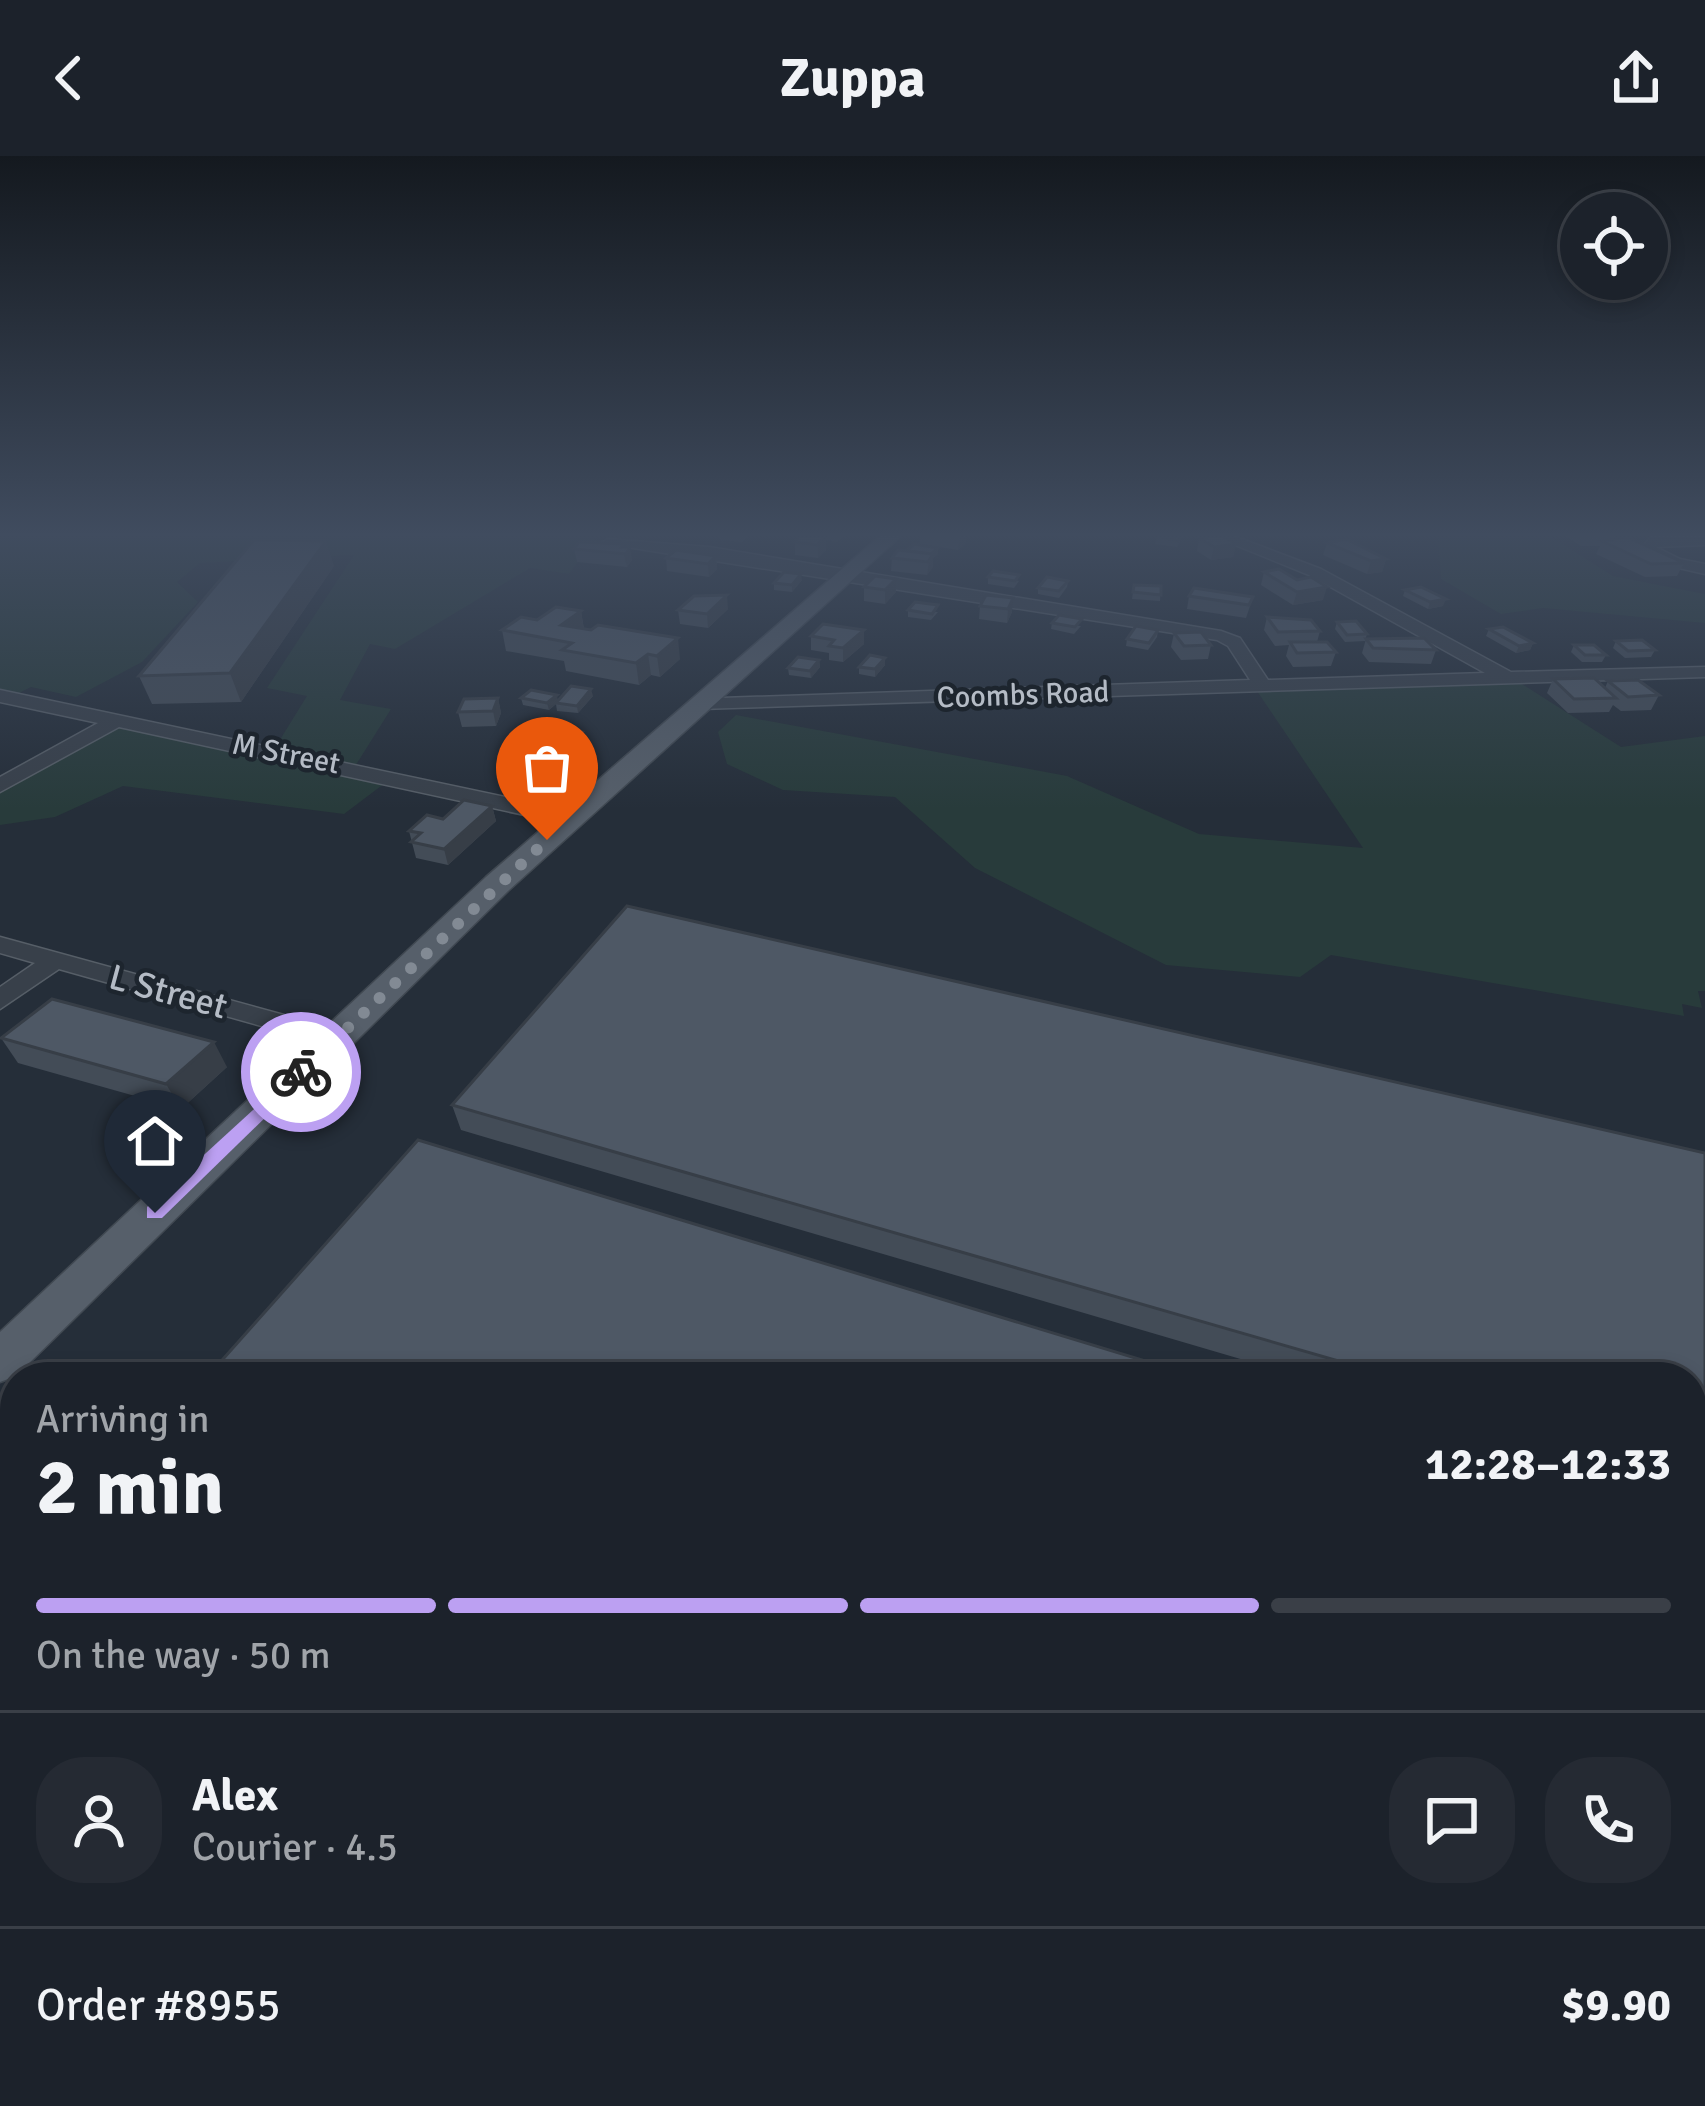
<!DOCTYPE html>
<html lang="en">
<head>
<meta charset="utf-8">
<style>
  :root { --surface:#1c222b; --page:#252a33; --text:#f1f3f6; --muted:#a0a4a9; --line:#3a3f47; --accent:#bca0f2 }
  body { margin:0; font-family:Signika,sans-serif; background:var(--page); color:var(--text); height:100vh; display:flex; flex-direction:column; font-size:45px; white-space:nowrap }
  * { box-sizing:border-box; margin:0 }
  p { font-size:39px; color:var(--muted) }
  .icon { flex:none; width:66px; height:66px; fill:none; stroke:currentColor; stroke-width:2; stroke-linecap:round; stroke-linejoin:round }
  .map { position:relative; flex:1; overflow:hidden }
  .details { position:absolute; left:0px; top:1206px; width:1707px; height:744px; display:flex; flex-direction:column; background:var(--surface); border-radius:48px 48px 0 0; box-shadow:0 6px 18px #0003,0 0 0 3px var(--line) }
  .details>* { flex:none }
  .tools { position:absolute; left:1560px; top:36px; display:grid; gap:24px }
  .tools a { display:grid; place-items:center; width:108px; height:108px; border-radius:50%; background:var(--surface); box-shadow:0 6px 18px #0003,0 0 0 3px var(--line); font-size:60px }
  .pin { position:absolute; display:grid; place-items:center; width:102px; height:102px; color:#fff; margin:-123px -51px; border-radius:50% 50% 50% 0; rotate:-45deg; box-shadow:0 0 12px #0007 }
  .pin .icon { rotate:45deg }
  .courier { position:absolute; display:grid; place-items:center; width:120px; height:120px; margin:-60px; border:9px solid #bca0f2; border-radius:50%; background:#fff; color:#222; box-shadow:0 3px 15px #0007 }
  .headline em { font-style:normal; font-weight:700 }
  .headline div { display:flex; flex-direction:column-reverse }
  .headline { display:flex; align-items:center; justify-content:space-between; height:204px; padding:0 36px }
  h1 { font-size:78px; font-weight:700; line-height:90px }
  .bar { display:grid; grid-template-columns:repeat(4,1fr); gap:18px 12px; align-content:center; height:144px; padding:0 36px }
  .bar i { height:15px; border-radius:9px; background:var(--line) }
  .bar .on { background:var(--accent) }
  .bar p { grid-column:span 4 }
  .line { display:flex; align-items:center; gap:30px; padding:0 36px; border-top:3px solid var(--line) }
  .line div { flex:1 }
  .round { display:grid; place-items:center; flex:none; width:126px; height:126px; border-radius:48px; background:var(--page) }
  header { display:flex; justify-content:space-between; align-items:center; height:156px; padding:0 36px; background:var(--surface); font-size:54px; font-weight:700 }
  .map>svg:first-child { display:block }
  .green { fill:#283b3b }
  .lines { fill:none; stroke-linecap:round; stroke-linejoin:round }
  .minor-casing { stroke:#565e67; stroke-width:3 }
  .major-casing { stroke:#414952; stroke-width:3 }
  .minor { fill:#38404a; fill-rule:evenodd }
  .major { fill:#565f6a; fill-rule:evenodd }
  .rail-far1-casing { stroke:#5b6470; stroke-width:15 }
  .rail-casing { stroke:#5b6470; stroke-width:20 }
  .rail-far1 { stroke:#1d252e; stroke-width:10; stroke-dasharray:33; stroke-linecap:butt }
  .rail { stroke:#1d252e; stroke-width:15; stroke-dasharray:44; stroke-linecap:butt }
  .wall { fill:#434c57 }
  .shaded-wall { fill:#373e47 }
  .building { fill:#4e5865; stroke:#373e47; stroke-width:3 }
  .route { fill:#bca0f2 }
  .done { stroke:#828a94; stroke-width:12; stroke-dasharray:0 21.6 }
  .labels { text-anchor:middle; dominant-baseline:central; stroke-width:9; stroke-linejoin:round; paint-order:stroke }
  .far-street-label { font-size:30px; fill:#b4bbc5; stroke:#1d252e }
  .street-label { font-size:36px; fill:#b4bbc5; stroke:#1d252e }
</style>
</head>
<body>
<header><svg class="icon" aria-label="back" viewBox="0 0 24 24"><path d="M15 5l-7 7 7 7"/></svg>Zuppa<svg class="icon" aria-label="share" viewBox="0 0 24 24"><path d="M12 15V3M7 8l5-5 5 5M5 13v7h14v-7"/></svg></header>
<div class="map">
<svg width="1705" height="1950" viewBox="0 0 1705 1950">
  <rect width="100%" height="100%" fill="#252e39"/>
  <g class="green">
    <path d="M0,380H597L569,418L530,412L395,493L370,488L340,544L391,553L354,612L393,621L344,658L123,630L55,661L0,669V636L127,565L273,595L307,540L267,532L354,399L200,407L177,426L198,446L142,506L76,541L31,531L11,541L0,539Z"/>
    <path d="M1438,380H1550L1613,420L1705,438V467L1543,452L1501,458L1441,423Z"/>
    <path d="M1514,523L1621,591L1705,580V835H1698L1702,852L1682,848L1684,860L1331,799L1300,821L1166,809L975,712L895,641L783,634L727,608L718,576L736,559L1067,620L1199,678L1363,692L1255,532Z"/>
  </g>
  <g class="lines">
    <defs>
      <g id="minor">
        <path d="M1213,380H1234L1321,413L1511,516L1705,511V521L700,553L693,551V543L1250,524L1228,490L1217,484L601,387L608,383L709,391L1221,475L1240,482L1268,524L1485,517L1309,419Z"/>
        <path d="M1705,381V389L1656,391L1680,403L1705,408V418L1670,410L1640,393L1651,381Z"/>
        <path d="M0,534L571,655L582,662L571,669L119,571L0,636V621L98,567L0,546Z"/>
        <path d="M0,781L346,876L350,882L336,891L59,813L0,853V831L35,807L0,797Z"/>
      </g>
      <path id="major" d="M880,380H901L508,735L16,1220L0,1226V1176L486,721Z"/>
    </defs>
    <use href="#minor" class="minor-casing"/>
    <use href="#major" class="major-casing"/>
    <use href="#minor" class="minor"/>
    <use href="#major" class="major"/>
    <defs>
      <path id="rail-far1" d="M0,1339L15,1346"/>
      <g id="rail">
        <path d="M1349,1935L1383,1950"/>
        <path d="M1404,1935L1461,1950"/>
      </g>
    </defs>
    <use href="#rail-far1" class="rail-far1-casing"/>
    <use href="#rail" class="rail-casing"/>
    <use href="#rail-far1" class="rail-far1"/>
    <use href="#rail" class="rail"/>
  </g>
  <g class="wall">
    <path d="M720,380H749L742,386L720,384Z"/>
    <path d="M799,380H844L837,386L826,384V394L818,402L795,399V386Z"/>
    <path d="M920,380H966V387L958,394L920,388Z"/>
    <path d="M1157,380H1183L1177,391L1155,388Z"/>
    <path d="M1566,380H1615L1614,383L1684,407L1677,420L1645,421L1596,398L1600,390H1581Z"/>
    <path d="M1199,382L1236,388L1233,401L1211,404L1197,395Z"/>
    <path d="M1327,387L1386,403L1382,416L1367,418L1323,399Z"/>
    <path d="M625,391L632,404L627,411L577,406L574,393Z"/>
    <path d="M938,392V398L933,402V411L927,419L891,415L892,402L906,395Z"/>
    <path d="M716,400L717,413L709,421L667,415L666,402Z"/>
    <path d="M334,410L241,546L152,548L139,520Z"/>
    <path d="M1264,416L1323,444L1293,449L1261,429Z"/>
    <path d="M988,421L1019,425L1014,432L988,428Z"/>
    <path d="M802,424L792,436L774,434V427Z"/>
    <path d="M1068,425L1067,431L1059,442L1038,438V432Z"/>
    <path d="M1134,429L1161,430L1160,445L1132,443Z"/>
    <path d="M864,431L896,436L885,448L864,445Z"/>
    <path d="M1405,434L1443,450L1428,453L1403,440Z"/>
    <path d="M986,439L1012,456L1007,467L979,463L980,450Z"/>
    <path d="M1189,440L1253,441L1246,462L1187,453Z"/>
    <path d="M728,453L708,472L680,468L678,454Z"/>
    <path d="M908,454L938,456L931,464L908,461Z"/>
    <path d="M581,455L584,473L680,503L660,521L651,519L639,529L566,515L564,505L506,495L502,474L537,464Z"/>
    <path d="M1267,461L1320,475L1317,486L1336,496L1331,510L1293,511L1286,500L1289,489L1275,490L1264,474Z"/>
    <path d="M1337,466L1367,478L1365,485L1345,486L1335,473Z"/>
    <path d="M1052,467L1081,470L1074,478L1051,473Z"/>
    <path d="M1489,473L1533,487L1530,494L1516,497L1486,480Z"/>
    <path d="M864,474V488L843,506L829,504V497L811,494V480Z"/>
    <path d="M1158,474L1157,481L1148,494L1126,490L1127,483Z"/>
    <path d="M1174,477L1211,489L1208,503L1181,504L1171,491Z"/>
    <path d="M1366,483L1436,494L1431,508L1369,506L1362,497Z"/>
    <path d="M1616,485L1655,494L1651,501L1625,502L1613,492Z"/>
    <path d="M1574,489L1606,499L1602,506H1582L1571,496Z"/>
    <path d="M819,504L820,511L811,522L789,519L788,512Z"/>
    <path d="M885,509L875,521L859,518V511Z"/>
    <path d="M1553,523L1605,532L1608,525L1659,539L1651,554L1621,555L1613,549L1609,556L1568,557L1547,537Z"/>
    <path d="M593,540L578,557L557,555L556,548L549,554L523,549L521,542L558,545Z"/>
    <path d="M498,542L501,557L496,570L462,571L458,556Z"/>
    <path d="M582,576L583,583L569,596L551,593L550,585Z"/>
    <path d="M492,650L496,665L448,709L416,702L409,675L443,663Z"/>
    <path d="M1,882L227,911L181,953L18,907Z"/>
    <path d="M452,949L1705,997V1340L1692,1336V1221H1302L461,974Z"/>
  </g>
  <g class="shaded-wall">
    <path d="M817,380L826,381V394L818,402Z"/>
    <path d="M960,380H966V387L958,394Z"/>
    <path d="M326,385L334,410L241,546L230,517Z"/>
    <path d="M625,388L626,398L630,391L632,404L627,411L622,391Z"/>
    <path d="M1236,388L1233,401L1211,404L1214,391Z"/>
    <path d="M938,392V398L933,402V411L927,419L930,399Z"/>
    <path d="M716,400L717,413L709,421L708,408Z"/>
    <path d="M1386,403L1382,416L1367,418L1371,405Z"/>
    <path d="M801,418L802,424L792,436V429Z"/>
    <path d="M896,423V436L885,448V434Z"/>
    <path d="M1327,431L1323,444L1293,449L1297,436Z"/>
    <path d="M727,439L728,453L708,472L707,458Z"/>
    <path d="M1013,442L1012,456L1007,467L1008,453Z"/>
    <path d="M1446,443L1443,450L1428,453L1430,446Z"/>
    <path d="M581,455L584,475L561,469Z"/>
    <path d="M864,474V488L843,506V492Z"/>
    <path d="M678,482L680,503L660,521L657,500Z"/>
    <path d="M1533,487L1530,494L1516,497L1519,490Z"/>
    <path d="M648,498L651,519L639,529L636,507Z"/>
    <path d="M885,502V509L875,521V513Z"/>
    <path d="M819,504L820,511L811,522L810,515Z"/>
    <path d="M591,533L593,540L578,557L577,550Z"/>
    <path d="M557,539L558,546L549,554L547,547Z"/>
    <path d="M498,542L501,557L496,570L493,555Z"/>
    <path d="M582,576L583,583L569,596L567,589Z"/>
    <path d="M492,650L496,665L448,709L444,693Z"/>
    <path d="M214,886L227,911L181,953L166,928Z"/>
  </g>
  <g class="building">
    <path d="M799,380H820L826,381L817,389L795,386Z"/>
    <path d="M1157,380H1181L1178,385Z"/>
    <path d="M1214,380H1222L1236,388L1214,391L1199,382Z"/>
    <path d="M1627,381L1684,407L1651,408L1602,385Z"/>
    <path d="M1346,383L1386,403L1371,405L1327,387Z"/>
    <path d="M254,384L326,385L230,517L139,520Z"/>
    <path d="M579,386L625,388L622,391H630L626,398L574,393Z"/>
    <path d="M914,388L938,392L931,398L906,395Z"/>
    <path d="M676,394L716,400L708,408L666,402Z"/>
    <path d="M898,394L933,398L928,406L892,402Z"/>
    <path d="M1279,413L1297,424L1311,421L1327,431L1297,436L1264,416Z"/>
    <path d="M993,415L1019,419L1015,425L988,421Z"/>
    <path d="M784,416L801,418L792,429L774,427Z"/>
    <path d="M875,420L896,423L885,434L864,431Z"/>
    <path d="M1047,421L1068,425L1059,435L1038,432Z"/>
    <path d="M1134,429L1161,430V439L1133,436Z"/>
    <path d="M1421,431L1446,443L1430,446L1405,434Z"/>
    <path d="M1194,432L1253,441L1249,449L1189,440Z"/>
    <path d="M727,439L707,458L678,454L694,440Z"/>
    <path d="M986,439L1013,442L1008,453L980,450Z"/>
    <path d="M915,446L938,449L932,458L908,454Z"/>
    <path d="M556,451L581,455L561,469L591,474L598,469L678,482L657,500L648,498L636,507L562,494L572,487L502,474L521,461L537,464Z"/>
    <path d="M1059,459L1082,463L1075,471L1052,467Z"/>
    <path d="M1267,461L1311,464L1320,475L1278,476Z"/>
    <path d="M1356,465L1367,478L1347,479L1337,466Z"/>
    <path d="M823,468L864,474L843,492L829,490L834,484L811,480Z"/>
    <path d="M1136,470L1158,474L1149,487L1127,483Z"/>
    <path d="M1503,471L1533,487L1519,490L1489,473Z"/>
    <path d="M1201,476L1211,489L1184,490L1174,477Z"/>
    <path d="M1424,482L1436,494L1373,492L1366,483Z"/>
    <path d="M1642,484L1655,494L1628,495L1616,485Z"/>
    <path d="M1290,486H1327L1336,496L1297,497Z"/>
    <path d="M1574,489H1594L1606,499H1585Z"/>
    <path d="M870,499L885,502L875,513L859,511Z"/>
    <path d="M798,501L819,504L810,515L788,512Z"/>
    <path d="M1594,522L1616,542L1574,543L1553,523Z"/>
    <path d="M1638,524L1659,539L1628,541L1608,525Z"/>
    <path d="M571,530L591,533L577,550L556,547Z"/>
    <path d="M531,534L557,539L547,547L521,542Z"/>
    <path d="M498,542L493,555L458,556L464,543Z"/>
    <path d="M565,573L582,576L567,589L550,585Z"/>
    <path d="M464,644L492,650L444,693L411,686L421,677L409,675L427,659L443,663Z"/>
    <path d="M627,750L1705,997V1311L1692,1307V1221H1394L452,949Z"/>
    <path d="M52,843L214,886L166,928L1,882Z"/>
    <path d="M418,984L1198,1221H207Z"/>
    <path d="M15,1453V1935H1320L1354,1950H0V1470Z"/>
  </g>
  <linearGradient id="sky" x2="0" y2="1"><stop stop-color="#14191f"/><stop offset="0.58" stop-color="#404c5f"/><stop offset="1" stop-color="#404c5f" stop-opacity="0"/></linearGradient>
  <rect width="1705" height="653" fill="url(#sky)"/>
  <path class="route" d="M301,910L308,911V920L162,1062H147V1051Z"/>
  <g class="lines">
    <path class="done" d="M301,916L547,684"/>
  </g>
  <g class="labels">
    <g class="far-street-label">
      <text transform="translate(1023 539) rotate(-2)">Coombs Road</text>
      <text transform="translate(286 598) rotate(11)">M Street</text>
    </g>
    <g class="street-label">
      <text transform="translate(168 836) rotate(15)">L Street</text>
    </g>
  </g>
</svg>
<div class="tools">
<a><svg class="icon" aria-label="locate" viewBox="0 0 24 24"><circle cx="12" cy="12" r="6"/><path d="M12 2v4M12 18v4M2 12h4M18 12h4"/></svg></a>
</div>
<div class="pin" style="left:547px;top:684px;background:#ea580c"><svg class="icon" aria-label="bag" viewBox="0 0 24 24"><path d="M5 8h14l-1 12H6zM9 8a3 3 0 0 1 6 0"/></svg></div>
<div class="pin" style="left:155px;top:1057px;background:#1f2937"><svg class="icon" aria-label="home" viewBox="0 0 24 24"><path d="M3 11l9-7 9 7M6 9v11h12V9"/></svg></div>
<div class="courier" style="left:301px;top:916px"><svg class="icon" aria-label="bike" viewBox="0 0 24 24"><circle cx="6" cy="16" r="4"/><circle cx="18" cy="16" r="4"/><path d="M6 16l4-8h5l3 8M10 8l3 8H6M13 5h3"/></svg></div>
<section class="details">
<div class="headline"><div><h1>2 min</h1><p>Arriving in</p></div><em>12:28–12:33</em></div>
<div class="bar"><i class="on"></i><i class="on"></i><i class="on"></i><i></i><p>On the way · 50 m</p></div>
<div class="line" style="height:216px"><a class="round"><svg class="icon" aria-label="person" viewBox="0 0 24 24"><circle cx="12" cy="8" r="4"/><path d="M4 21q1-7 8-7t8 7"/></svg></a><div><b>Alex</b><p>Courier · 4.5</p></div><a class="round"><svg class="icon" aria-label="chat" viewBox="0 0 24 24"><path d="M4 5h16v11H9l-5 4z"/></svg></a><a class="round"><svg class="icon" aria-label="phone" viewBox="0 0 24 24"><path d="M5 4h4l2 5-3 2q2 4 5 5l2-3 5 2v4C11 20 4 13 5 4z"/></svg></a></div>
<div class="line" style="height:156px"><div>Order #8955</div><b>$9.90</b></div>
</section>
</div>
</body>
</html>
